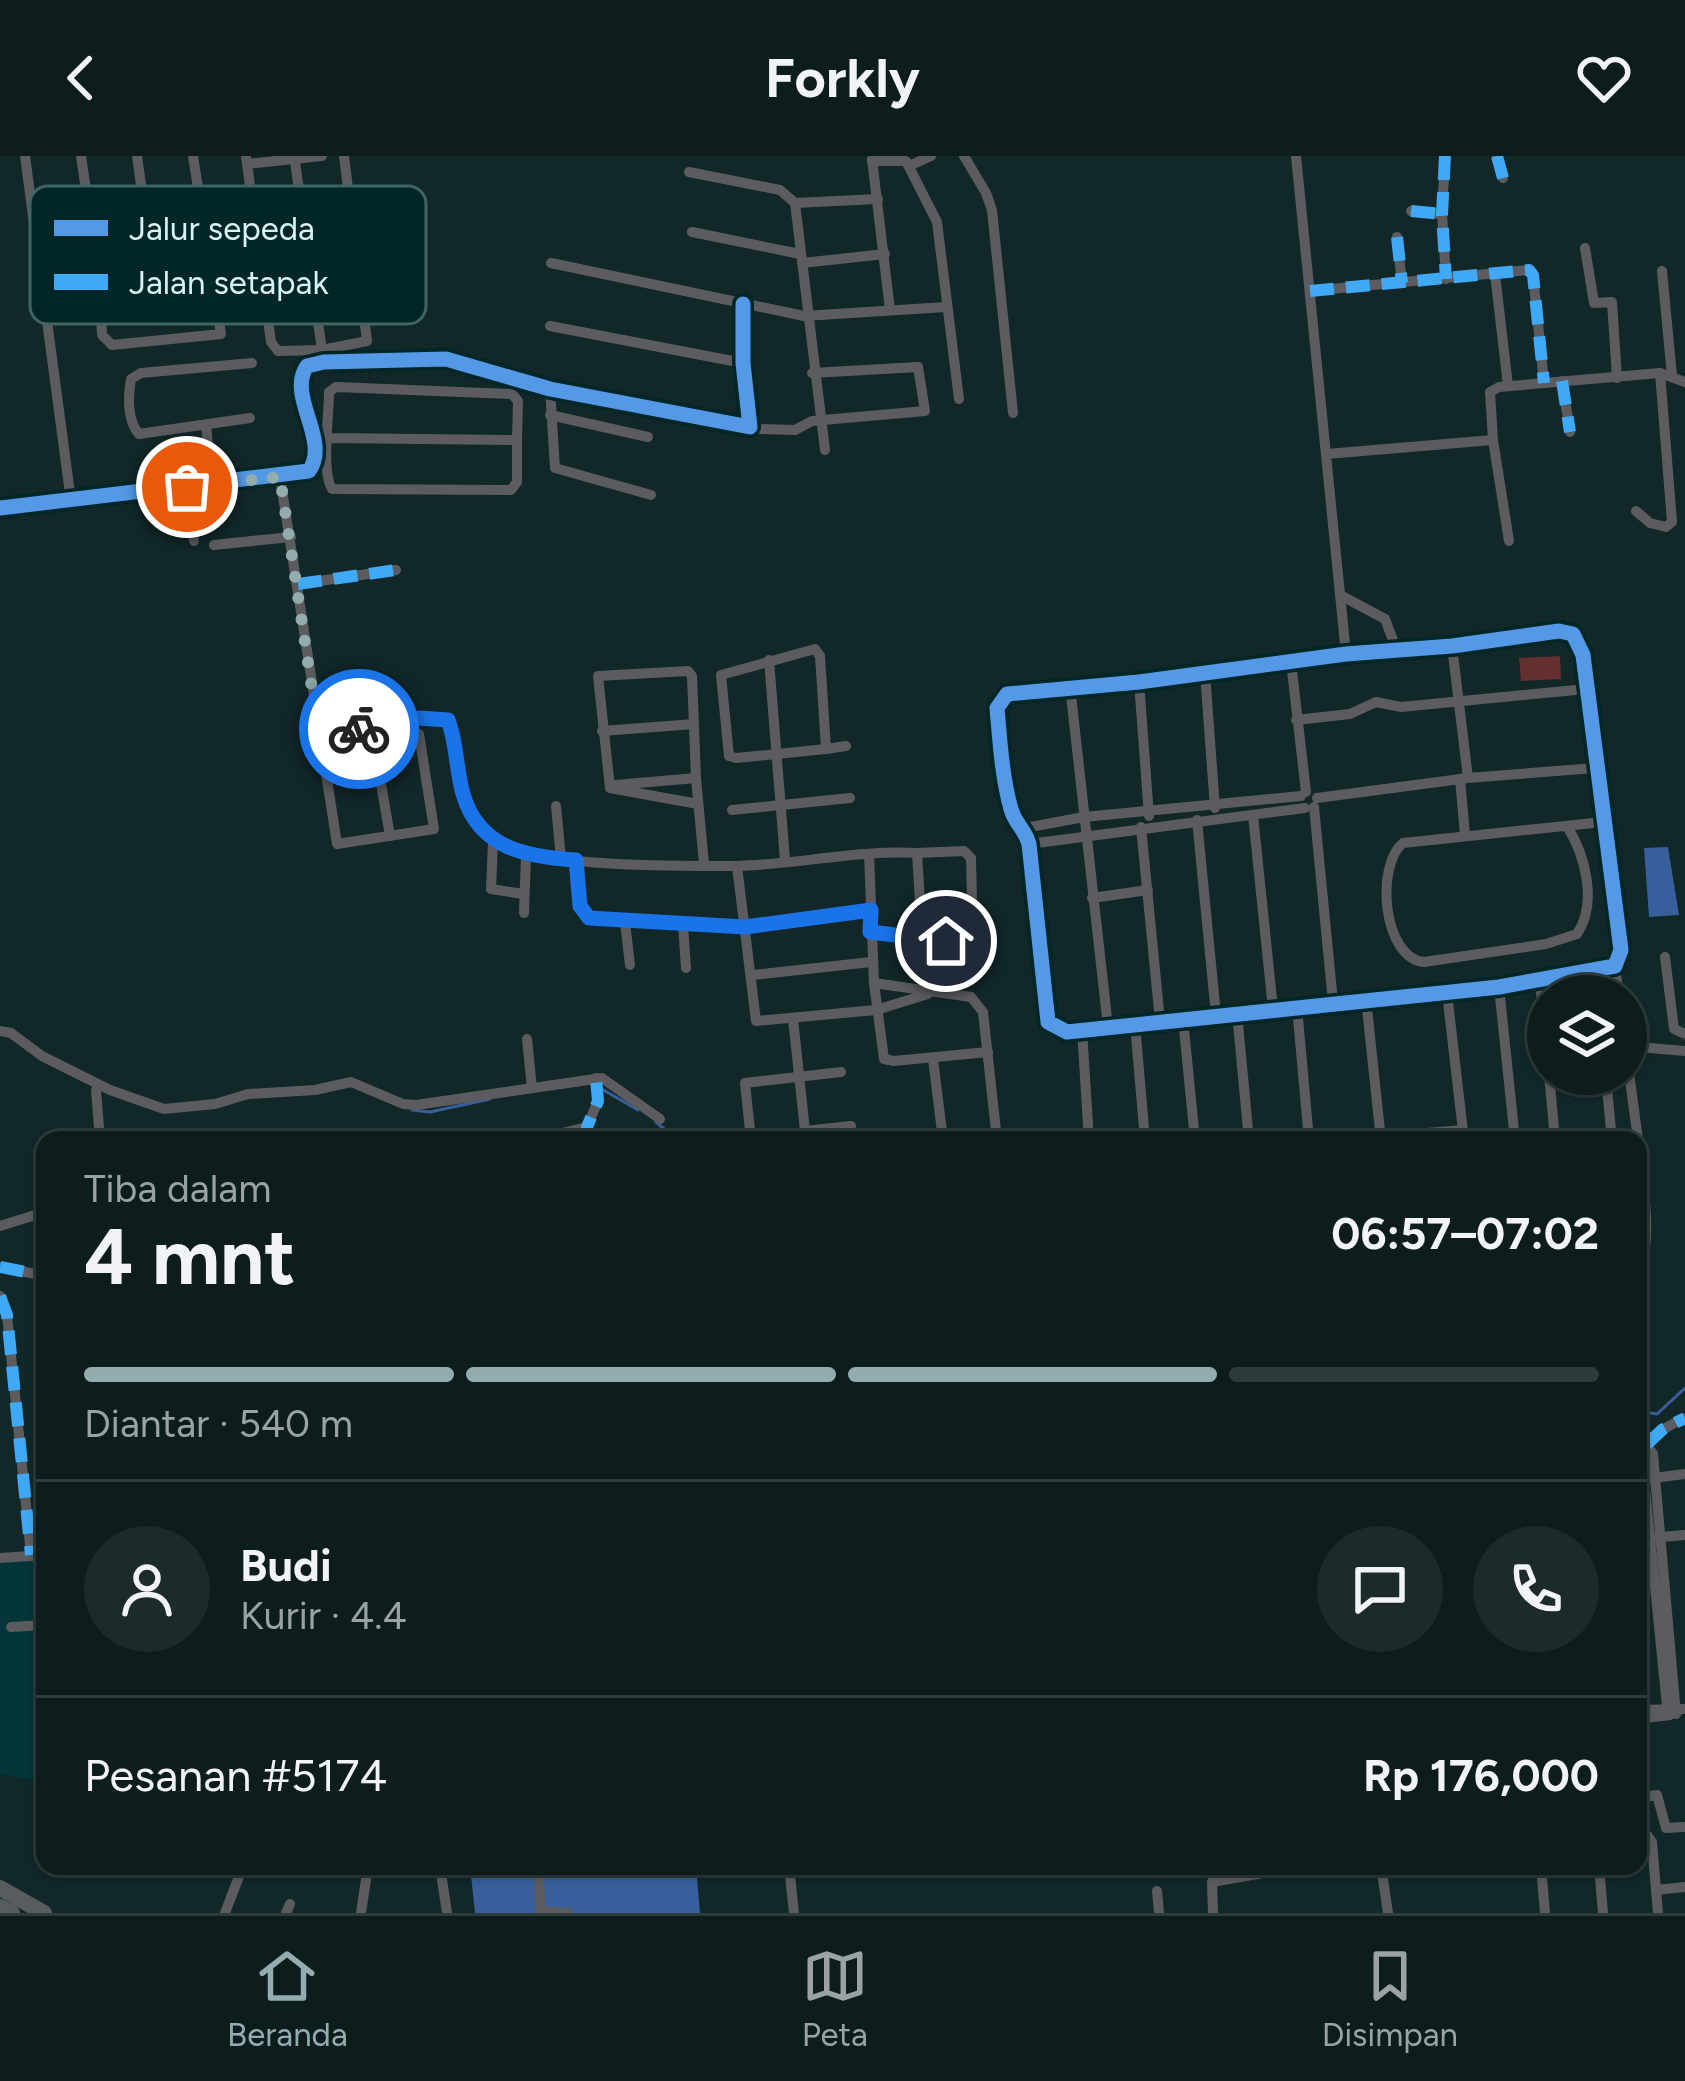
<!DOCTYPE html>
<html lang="id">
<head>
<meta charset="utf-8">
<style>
  :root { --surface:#0d1d1e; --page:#1b2a2b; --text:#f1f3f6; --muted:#9aa2a4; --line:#2d3b3c; --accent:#93acad }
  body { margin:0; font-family:Figtree,sans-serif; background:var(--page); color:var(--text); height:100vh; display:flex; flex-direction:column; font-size:45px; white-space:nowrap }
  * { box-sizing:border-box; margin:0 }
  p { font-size:39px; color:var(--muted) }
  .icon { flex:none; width:66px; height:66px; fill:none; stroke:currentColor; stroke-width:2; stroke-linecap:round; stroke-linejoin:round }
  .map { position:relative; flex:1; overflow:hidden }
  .details { position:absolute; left:36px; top:975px; width:1611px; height:744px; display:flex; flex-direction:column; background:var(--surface); border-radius:24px; box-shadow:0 3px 9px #0004,0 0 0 3px var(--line) }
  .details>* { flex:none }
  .buttons { position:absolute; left:1527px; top:819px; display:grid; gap:24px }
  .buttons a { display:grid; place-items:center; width:120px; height:120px; border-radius:50%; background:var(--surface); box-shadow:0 3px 9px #0004,0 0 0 3px var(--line); font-size:60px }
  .pin { position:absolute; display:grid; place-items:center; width:102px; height:102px; color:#fff; margin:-51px; border:6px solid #fff; border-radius:50%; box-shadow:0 3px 12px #0007 }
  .courier { position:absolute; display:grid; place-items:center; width:120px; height:120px; margin:-60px; border:9px solid #1a73e8; border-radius:50%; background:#fff; color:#222; box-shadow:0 3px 15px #0007 }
  .summary em { font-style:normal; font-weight:700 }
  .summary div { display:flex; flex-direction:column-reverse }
  .summary { display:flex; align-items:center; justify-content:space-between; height:204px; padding:0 48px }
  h1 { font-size:78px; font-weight:700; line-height:90px }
  .bar { display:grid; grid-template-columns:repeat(4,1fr); gap:18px 12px; align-content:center; height:144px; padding:0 48px }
  .bar i { height:15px; border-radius:9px; background:var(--line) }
  .bar .current { background:var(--accent) }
  .bar p { grid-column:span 4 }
  .line { display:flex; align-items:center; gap:30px; padding:0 48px; border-top:3px solid var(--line) }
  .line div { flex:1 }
  .round { display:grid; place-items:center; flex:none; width:126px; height:126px; border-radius:63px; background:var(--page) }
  header { display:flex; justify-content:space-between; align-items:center; height:156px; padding:0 48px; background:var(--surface); font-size:54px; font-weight:700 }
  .dock { display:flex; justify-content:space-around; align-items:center; height:168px; border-top:3px solid var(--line); background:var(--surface); font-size:33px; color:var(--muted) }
  .dock a { display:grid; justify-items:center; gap:6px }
  .dock .current { color:var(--accent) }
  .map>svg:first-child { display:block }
  .built { fill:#043538 }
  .green { fill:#662f30 }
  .water { fill:#385e9b }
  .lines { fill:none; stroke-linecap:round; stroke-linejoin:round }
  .stream { stroke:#385e9b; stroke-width:3 }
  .street { stroke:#5c5c60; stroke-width:10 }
  .primary { stroke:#575c60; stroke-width:16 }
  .quiet { stroke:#3fa9f5; stroke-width:12; stroke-dasharray:24 12; stroke-linecap:butt }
  .cycleway-casing { stroke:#002628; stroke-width:22 }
  .cycleway { stroke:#5399e6; stroke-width:15 }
  .done { stroke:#93acad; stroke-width:12; stroke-dasharray:0 21.6 }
  .route { stroke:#1a73e8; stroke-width:15 }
  .key { fill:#002628; stroke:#416465; stroke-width:3 }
  .key-label { font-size:33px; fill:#d9f3f4 }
</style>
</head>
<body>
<header><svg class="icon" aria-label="back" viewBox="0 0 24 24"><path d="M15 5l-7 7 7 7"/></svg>Forkly<svg class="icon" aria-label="heart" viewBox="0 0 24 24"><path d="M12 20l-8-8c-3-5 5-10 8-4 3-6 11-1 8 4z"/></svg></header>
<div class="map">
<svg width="1685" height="1757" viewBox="0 0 1685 1757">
  <rect width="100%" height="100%" fill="#112728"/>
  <path class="built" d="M45,1400V1626L0,1618V1403Z"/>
  <path class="green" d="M1560,500L1561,523L1521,525L1519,502Z"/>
  <g class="water">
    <path d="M1668,691L1679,759L1649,761L1644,692Z"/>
    <path d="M470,1710H696L700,1757H475Z"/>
  </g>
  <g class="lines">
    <g class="stream">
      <path d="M600,932L638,954"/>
      <path d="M412,954L430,956L490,943"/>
      <path d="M656,966L677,984"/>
      <path d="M1638,1255L1657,1258L1685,1232"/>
    </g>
    <g class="street">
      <path d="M25,0L71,345"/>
      <path d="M81,0L100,129"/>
      <path d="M137,0L155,129"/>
      <path d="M193,0L221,178L112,189L102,179L100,141L212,121"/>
      <path d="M246,0L271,186L278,195L322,194L367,185L344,0"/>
      <path d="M964,0L986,37L992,54L1013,257"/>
      <path d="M1296,0L1346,498"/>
      <path d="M1445,0L1442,58L1446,123"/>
      <path d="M1497,0L1503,22"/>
      <path d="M872,3L890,154"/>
      <path d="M872,5H906L937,66L959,243"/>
      <path d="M295,6L322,194"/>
      <path d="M247,8L322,0"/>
      <path d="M909,10L931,0"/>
      <path d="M689,16L780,34L795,47L825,294"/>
      <path d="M795,47L878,43"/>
      <path d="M1411,55L1442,58"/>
      <path d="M692,76L800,98"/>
      <path d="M36,77L90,67"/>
      <path d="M1397,81L1402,127"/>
      <path d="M1585,92L1594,147L1612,146L1617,222"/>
      <path d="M551,107L804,160L946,151"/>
      <path d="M802,107L885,98"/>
      <path d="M1662,115L1672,220"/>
      <path d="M1495,118L1508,230"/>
      <path d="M1310,135L1529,114L1533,119L1544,227"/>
      <path d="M550,170L743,207"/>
      <path d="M1562,225L1570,276"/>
      <path d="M550,233L555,312L651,339"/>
      <path d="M550,259L648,281"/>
      <path d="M250,262L139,278C127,265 128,240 131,223L141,217L252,207"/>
      <path d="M206,269L212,329"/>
      <path d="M758,273L795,274L812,265L925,255L918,211L812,217"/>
      <path d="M313,282H329L517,284L518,245L512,238L336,231L329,236C329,260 321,315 332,333L511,334L517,326V284"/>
      <path d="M1493,284L1509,385"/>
      <path d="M1327,298L1493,284L1490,236L1499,231L1660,217L1685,226"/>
      <path d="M280,321L337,688L434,673L419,578"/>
      <path d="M187,331L194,385"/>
      <path d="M0,352L309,315C331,284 286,240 307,210L324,206L446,203L550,233L750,271L743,207V148"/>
      <path d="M1636,355L1650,367L1666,371L1672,366L1660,217"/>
      <path d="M214,389L291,381"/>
      <path d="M298,428L396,414"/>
      <path d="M1340,439L1385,463L1397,495"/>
      <path d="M1559,475L1573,478L1583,499L1621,794L1615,810L1499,831L1067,876L1048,866L1029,688C1025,673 1015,668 1011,653C1002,621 1000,586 997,552L1007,538L1139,526L1346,498L1452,490Z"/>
      <path d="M1452,490L1468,622"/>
      <path d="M815,493L820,500L826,593L736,602L729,600L721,519Z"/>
      <path d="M769,504L785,704"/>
      <path d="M1291,506L1306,636"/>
      <path d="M1205,517L1215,652"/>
      <path d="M1139,526L1149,660"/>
      <path d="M1070,530L1108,871"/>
      <path d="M1296,564L1350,558L1376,546L1401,551L1586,533"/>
      <path d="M602,575L694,568"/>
      <path d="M319,579L419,562L448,564C463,604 456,649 491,682C521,712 686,710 734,710C795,709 855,694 917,697L922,781L870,776"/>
      <path d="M374,587L390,680"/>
      <path d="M826,593L846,590"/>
      <path d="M1460,623L1465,679"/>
      <path d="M615,629L696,622"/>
      <path d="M1317,642L1468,622L1595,612"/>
      <path d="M698,648L610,632L598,520L688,515L692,520L696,622L704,708"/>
      <path d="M556,650L561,703"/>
      <path d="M1314,651L1333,846"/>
      <path d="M732,654L850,642"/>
      <path d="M1253,659L1273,853"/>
      <path d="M1197,664L1216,859"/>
      <path d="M1567,670C1585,699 1598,747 1577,778L1546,788L1424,806C1383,802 1375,710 1403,687L1603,666"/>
      <path d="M1141,671L1160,865"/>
      <path d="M1025,672L1084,661L1301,640"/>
      <path d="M493,685L491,733L523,738"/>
      <path d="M1029,688L1305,652"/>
      <path d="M917,697L964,695L971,702L973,788L922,781"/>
      <path d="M869,698L874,827L971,841L983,856L997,984"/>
      <path d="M576,704L580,750L589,762L745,771L871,754"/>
      <path d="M737,710L756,865L876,854L928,838"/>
      <path d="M1092,742L1148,734"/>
      <path d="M524,757L526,700"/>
      <path d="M625,766L630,809"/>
      <path d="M683,769L686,812"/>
      <path d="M1665,801L1674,873L1685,878"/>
      <path d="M1615,810L1619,840"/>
      <path d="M753,819L871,806"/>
      <path d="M1540,825L1548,909"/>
      <path d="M874,827L884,903L894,905L988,896"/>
      <path d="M1499,831L1515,984"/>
      <path d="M1447,837L1464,984"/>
      <path d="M1366,843L1381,984"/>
      <path d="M1297,851L1309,984"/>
      <path d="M1237,857L1249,984"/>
      <path d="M793,863L806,984"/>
      <path d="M1183,863L1195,984"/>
      <path d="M1135,868L1145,984"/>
      <path d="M1082,874L1089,984"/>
      <path d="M0,875L11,877L42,900L110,934L164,953L215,948L248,938L315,934L351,926L403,948L416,949L602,922L660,963"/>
      <path d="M527,883L532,932"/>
      <path d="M1626,890L1685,895"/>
      <path d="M1626,894L1638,984"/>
      <path d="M933,903L943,984"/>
      <path d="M1549,918L1555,984"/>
      <path d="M96,934L100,984"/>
      <path d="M587,971L598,945L596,922"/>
      <path d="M805,975L851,970"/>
      <path d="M533,984L587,971"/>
      <path d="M751,984L745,927L841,916"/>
      <path d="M1343,984L1463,974"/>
      <path d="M1612,984L1606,922L1630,919"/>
      <path d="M1638,987C1641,1017 1655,1089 1638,1111"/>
      <path d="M0,1070L45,1056"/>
      <path d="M0,1111L45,1120"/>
      <path d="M0,1140L7,1159L31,1399"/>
      <path d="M1647,1289L1653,1298L1676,1558"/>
      <path d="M1653,1322L1685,1318"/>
      <path d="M1638,1383L1685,1379"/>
      <path d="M0,1402L45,1399"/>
      <path d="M11,1471L45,1469"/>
      <path d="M1638,1554L1685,1553"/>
      <path d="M1668,1559L1642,1303C1649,1281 1664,1271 1685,1262"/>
      <path d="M1638,1563L1670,1559"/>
      <path d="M1638,1642L1657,1639L1666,1672L1685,1671"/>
      <path d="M1638,1679H1647L1652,1686L1658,1757"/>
      <path d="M440,1710L447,1757"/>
      <path d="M538,1710L541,1757"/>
      <path d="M789,1710L794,1757"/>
      <path d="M1381,1710L1388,1757"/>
      <path d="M1541,1710L1545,1757"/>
      <path d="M1599,1710L1603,1757"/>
      <path d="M1656,1734L1685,1731"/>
      <path d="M1157,1735L1159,1757"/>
      <path d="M541,1755L568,1757"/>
      <path d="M225,1757L243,1710"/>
      <path d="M286,1757L290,1748"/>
      <path d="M361,1757L368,1710"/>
      <path d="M1213,1757L1212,1726L1303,1710"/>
    </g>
    <g class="primary">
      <path d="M0,1732L44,1757"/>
      <path d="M0,1751L12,1757"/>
    </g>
    <g class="quiet">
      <path d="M1445,0L1442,58L1446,123"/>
      <path d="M1497,0L1503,22"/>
      <path d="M1411,55L1442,58"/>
      <path d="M1397,81L1402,127"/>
      <path d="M1310,135L1529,114L1533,119L1544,227"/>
      <path d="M1562,225L1570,276"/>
      <path d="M298,428L396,414"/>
      <path d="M590,984L587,971L598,945L596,922"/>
      <path d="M0,1111L45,1120"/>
      <path d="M0,1140L7,1159L31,1399"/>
      <path d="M1647,1288L1663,1273L1685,1262"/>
    </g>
    <defs>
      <g id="cycleway">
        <path d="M0,352L309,315C331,284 286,240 307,210L324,206L446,203L550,233L750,271L743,207V148"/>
        <path d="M1559,475L1573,478L1583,499L1621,794L1615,810L1499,831L1067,876L1048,866L1029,688C1025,673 1015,668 1011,653C1002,621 1000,586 997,552L1007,538L1139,526L1346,498L1452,490Z"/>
      </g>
    </defs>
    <use href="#cycleway" class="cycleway-casing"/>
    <use href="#cycleway" class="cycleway"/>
  </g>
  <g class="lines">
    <path class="done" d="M187,331L280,321L319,579L359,573"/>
    <path class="route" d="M359,573L418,562L448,564C457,587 456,614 463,638C479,693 527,701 576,704L580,750L589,762L745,771L871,754L870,776L946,785"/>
  </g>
  <rect x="30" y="30" width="396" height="138" rx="18" class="key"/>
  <rect x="54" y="64" width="54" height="16" fill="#5399e6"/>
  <rect x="54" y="118" width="54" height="16" fill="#3fa9f5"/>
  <g class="key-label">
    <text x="129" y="84">Jalur sepeda</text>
    <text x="129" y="138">Jalan setapak</text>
  </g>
</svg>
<div class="buttons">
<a><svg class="icon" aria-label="layers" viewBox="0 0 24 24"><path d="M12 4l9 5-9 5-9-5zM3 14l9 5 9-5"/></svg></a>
</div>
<div class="pin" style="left:187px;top:331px;background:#ea580c"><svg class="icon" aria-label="bag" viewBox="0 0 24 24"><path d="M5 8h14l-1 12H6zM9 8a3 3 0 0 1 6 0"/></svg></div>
<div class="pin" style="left:946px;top:785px;background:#1f2937"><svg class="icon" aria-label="home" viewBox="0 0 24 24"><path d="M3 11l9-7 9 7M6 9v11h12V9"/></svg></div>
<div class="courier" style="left:359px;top:573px"><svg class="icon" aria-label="bike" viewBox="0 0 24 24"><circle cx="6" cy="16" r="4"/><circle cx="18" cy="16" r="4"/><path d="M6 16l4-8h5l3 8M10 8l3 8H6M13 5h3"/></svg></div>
<section class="details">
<div class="summary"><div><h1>4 mnt</h1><p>Tiba dalam</p></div><em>06:57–07:02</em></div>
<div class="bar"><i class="current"></i><i class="current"></i><i class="current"></i><i></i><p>Diantar · 540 m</p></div>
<div class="line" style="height:216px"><a class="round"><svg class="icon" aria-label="person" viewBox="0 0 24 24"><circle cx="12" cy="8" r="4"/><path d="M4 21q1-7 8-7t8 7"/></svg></a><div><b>Budi</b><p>Kurir · 4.4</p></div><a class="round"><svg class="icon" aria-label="chat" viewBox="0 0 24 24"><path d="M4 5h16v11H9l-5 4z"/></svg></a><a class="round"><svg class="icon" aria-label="phone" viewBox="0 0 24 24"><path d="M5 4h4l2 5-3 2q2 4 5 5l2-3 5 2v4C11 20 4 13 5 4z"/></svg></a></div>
<div class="line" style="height:156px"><div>Pesanan #5174</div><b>Rp 176,000</b></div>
</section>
</div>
<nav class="dock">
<a class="current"><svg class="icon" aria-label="home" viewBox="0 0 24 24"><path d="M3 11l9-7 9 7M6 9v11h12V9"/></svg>Beranda</a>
<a><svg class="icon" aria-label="map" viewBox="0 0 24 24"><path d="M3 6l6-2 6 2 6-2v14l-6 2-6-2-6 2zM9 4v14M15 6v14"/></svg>Peta</a>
<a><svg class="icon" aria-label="saved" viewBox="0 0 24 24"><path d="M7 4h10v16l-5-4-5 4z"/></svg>Disimpan</a>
</nav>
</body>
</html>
